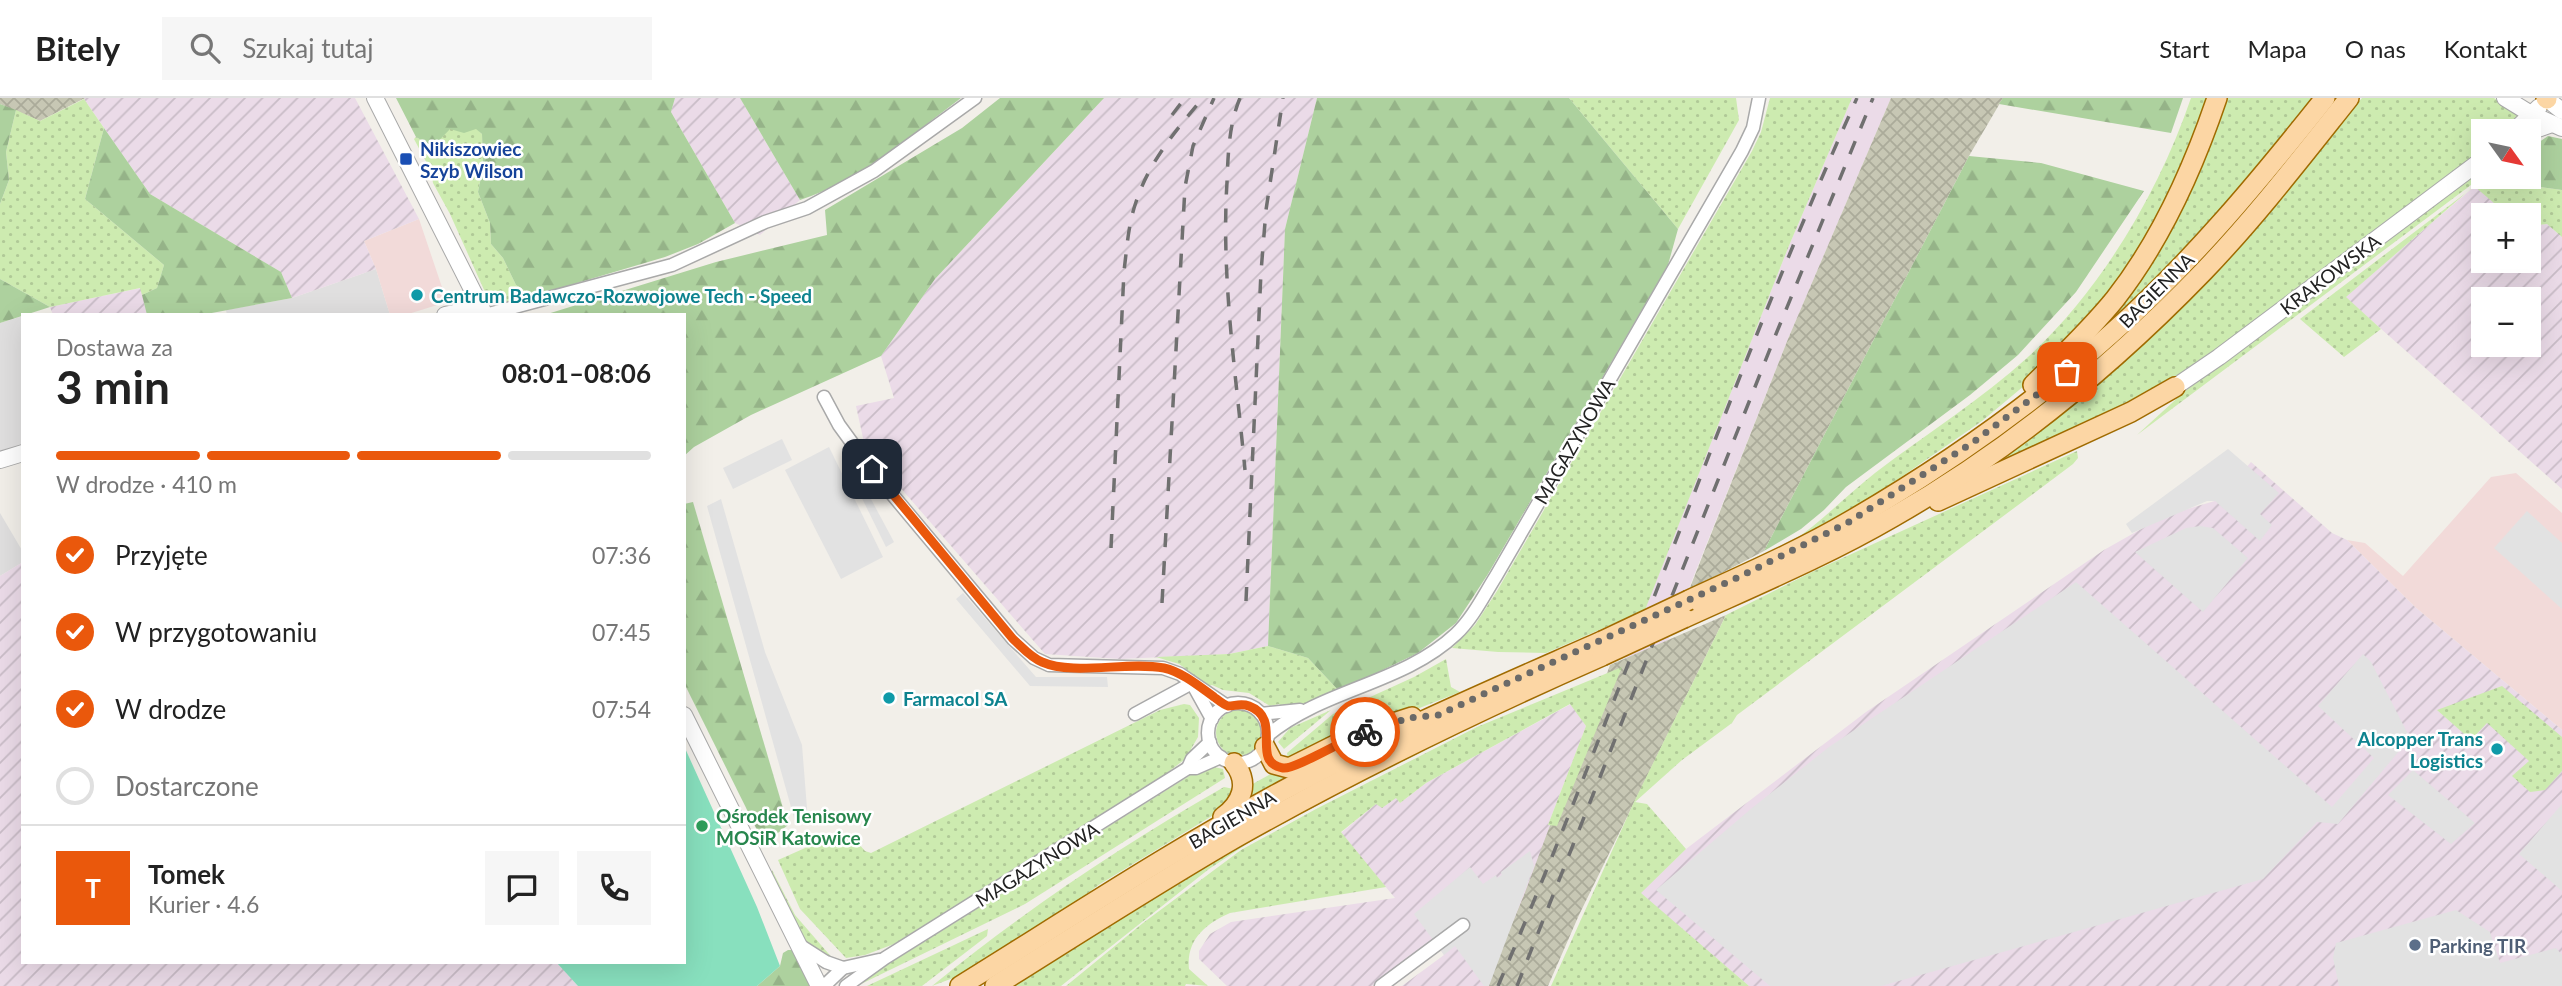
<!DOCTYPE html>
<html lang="pl">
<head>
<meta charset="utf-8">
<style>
  :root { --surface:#fff; --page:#f6f6f6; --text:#222; --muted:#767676; --line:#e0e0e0; --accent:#ea580c }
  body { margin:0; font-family:Lato,sans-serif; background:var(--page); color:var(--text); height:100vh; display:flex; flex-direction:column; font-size:26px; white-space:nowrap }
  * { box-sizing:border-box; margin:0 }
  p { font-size:23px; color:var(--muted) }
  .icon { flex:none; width:38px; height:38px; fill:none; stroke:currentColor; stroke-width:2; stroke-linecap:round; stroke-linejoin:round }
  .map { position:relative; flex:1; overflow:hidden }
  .side { position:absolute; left:21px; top:215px; width:665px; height:651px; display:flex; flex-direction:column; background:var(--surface); border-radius:0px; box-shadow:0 7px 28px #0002 }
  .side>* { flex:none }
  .needle { width:46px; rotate:123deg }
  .buttons { position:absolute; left:2471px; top:21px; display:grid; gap:14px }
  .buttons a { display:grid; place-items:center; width:70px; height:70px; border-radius:0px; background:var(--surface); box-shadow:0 7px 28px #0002; font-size:35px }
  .pin { position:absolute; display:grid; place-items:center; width:60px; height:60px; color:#fff; margin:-30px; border-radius:14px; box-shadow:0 4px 10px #0006 }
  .courier { position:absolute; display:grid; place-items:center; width:70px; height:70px; margin:-35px; border:5px solid #ea580c; border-radius:50%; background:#fff; color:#222; box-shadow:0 2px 9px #0007 }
  .overview em { font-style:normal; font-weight:700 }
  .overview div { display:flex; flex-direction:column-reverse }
  .overview { display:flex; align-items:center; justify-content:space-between; height:119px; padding:0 35px }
  h1 { font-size:46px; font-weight:700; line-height:52px }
  .bar { display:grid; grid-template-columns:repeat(4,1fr); gap:10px 7px; align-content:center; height:84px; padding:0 35px }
  .bar i { height:9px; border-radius:5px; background:var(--line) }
  .bar .active { background:var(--accent) }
  .bar p { grid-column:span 4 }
  .line { display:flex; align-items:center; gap:18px; padding:0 35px; border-top:2px solid var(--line) }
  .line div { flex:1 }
  .round { display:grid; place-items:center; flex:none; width:74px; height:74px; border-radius:0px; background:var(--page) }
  ol { padding:0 35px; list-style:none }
  li { display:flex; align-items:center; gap:21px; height:77px }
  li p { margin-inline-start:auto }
  li .icon { padding:7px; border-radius:50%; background:var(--accent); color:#fff; stroke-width:4 }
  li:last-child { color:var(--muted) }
  li i { width:38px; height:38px; border:4px solid var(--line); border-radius:50% }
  header { display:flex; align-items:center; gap:42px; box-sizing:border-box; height:98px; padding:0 35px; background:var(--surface); border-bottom:2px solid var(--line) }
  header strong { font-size:33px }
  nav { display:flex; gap:38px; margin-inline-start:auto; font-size:24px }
  .search { width:490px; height:63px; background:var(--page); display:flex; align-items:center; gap:18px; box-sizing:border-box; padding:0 24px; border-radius:0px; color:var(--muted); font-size:26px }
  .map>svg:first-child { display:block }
  .residential { fill:#e0dfdf }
  .commercial { fill:#f2dad9 }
  .industrial { fill:url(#industrial-furrows); fill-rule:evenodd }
  .railway { fill:#ebdbe8 }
  .construction { fill:url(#construction-cross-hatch) }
  .grass { fill:url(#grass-dots) }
  .forest { fill:url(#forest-firs) }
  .pitch { fill:#88e0be }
  .parking { fill:#e2e2e2 }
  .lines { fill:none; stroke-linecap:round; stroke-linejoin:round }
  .minor-casing { stroke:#a9a9a9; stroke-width:15 }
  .tertiary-casing { stroke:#a9a9a9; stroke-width:18 }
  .primary-casing { stroke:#a06b00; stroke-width:22 }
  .minor { stroke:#fff; stroke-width:12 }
  .tertiary { stroke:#fff; stroke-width:16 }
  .primary { stroke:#fcd6a4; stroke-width:19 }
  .rail { stroke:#707070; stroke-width:3.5; stroke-dasharray:14 14; stroke-linecap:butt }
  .primary-bridge-casing { stroke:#a06b00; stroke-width:22; stroke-linecap:butt }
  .primary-bridge { stroke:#fcd6a4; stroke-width:19 }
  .done { stroke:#6b6a68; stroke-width:7; stroke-dasharray:0 12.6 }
  .route { stroke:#ea580c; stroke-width:9 }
  .transit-dot { fill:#1a4fb4; stroke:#fff; stroke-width:2.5 }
  .culture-dot { fill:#0f9aa8; stroke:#fff; stroke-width:2.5 }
  .leisure-dot { fill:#2e9e5b; stroke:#fff; stroke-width:2.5 }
  .service-dot { fill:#5c6f8a; stroke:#fff; stroke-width:2.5 }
  .labels { text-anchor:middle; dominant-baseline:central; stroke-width:5; stroke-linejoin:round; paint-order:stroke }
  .transit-label { font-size:19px; font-weight:bold; fill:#164399; stroke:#fff; text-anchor:start }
  .street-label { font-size:19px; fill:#222; stroke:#fff }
  .culture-label { font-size:19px; font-weight:bold; fill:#0d838f; stroke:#fff; text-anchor:start }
  .leisure-label { font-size:19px; font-weight:bold; fill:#27864d; stroke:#fff; text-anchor:start }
  .service-label { font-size:19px; font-weight:bold; fill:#4e5e75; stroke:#fff; text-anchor:start }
</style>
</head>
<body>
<header>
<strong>Bitely</strong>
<div class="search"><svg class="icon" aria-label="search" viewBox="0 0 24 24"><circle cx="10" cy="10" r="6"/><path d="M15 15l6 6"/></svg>Szukaj tutaj</div>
<nav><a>Start</a><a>Mapa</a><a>O nas</a><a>Kontakt</a></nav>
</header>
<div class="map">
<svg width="2562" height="888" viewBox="0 0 2562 888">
  <defs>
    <pattern id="industrial-furrows" width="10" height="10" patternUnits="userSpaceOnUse" patternTransform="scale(1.75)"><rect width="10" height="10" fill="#ebdbe8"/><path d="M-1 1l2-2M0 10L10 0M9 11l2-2" fill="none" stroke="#c9bcc7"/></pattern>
    <pattern id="construction-cross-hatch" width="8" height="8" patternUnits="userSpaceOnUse" patternTransform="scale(1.75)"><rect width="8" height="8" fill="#c7c7b4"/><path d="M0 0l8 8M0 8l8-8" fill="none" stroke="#abab9a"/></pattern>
    <pattern id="grass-dots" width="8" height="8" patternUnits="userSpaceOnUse" patternTransform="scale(1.75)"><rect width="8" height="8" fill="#cdebb0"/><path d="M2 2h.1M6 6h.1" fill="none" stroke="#b0c997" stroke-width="1.8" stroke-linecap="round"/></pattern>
    <pattern id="forest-firs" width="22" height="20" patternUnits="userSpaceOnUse" patternTransform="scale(1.75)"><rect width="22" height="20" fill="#add19e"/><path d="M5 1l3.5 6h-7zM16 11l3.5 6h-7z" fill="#95b388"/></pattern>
  </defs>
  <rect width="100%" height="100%" fill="#f2efe9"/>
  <g class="residential">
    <path d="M376,171L390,217H227L226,212L292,200Z"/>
    <path d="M23,218V348L0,356V225Z"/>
    <path d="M0,415L23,454V464L0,478Z"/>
  </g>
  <g class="commercial">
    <path d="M419,121L447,204L405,217H390L376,171L364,143Z"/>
    <path d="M2516,375L2562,415V632L2415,509L2347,442L2365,445L2403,478L2491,379Z"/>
  </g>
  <g class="industrial">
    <path d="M85,0H355L419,121L364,143L376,171L292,200L281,174L150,96L84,1Z"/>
    <path d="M675,0H740L800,102L760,137L735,125L671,14Z"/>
    <path d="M1104,0H1317L1285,131L1268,548L1229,556L1120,561L1045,556L865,349L856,308L894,300L881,258L935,181Z"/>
    <path d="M2475,88L2508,117H2483V163H2529V135L2538,127L2547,126L2562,139V391L2345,199ZM2483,201H2529V247H2483Z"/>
    <path d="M141,190L147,217H53L50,209Z"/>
    <path d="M2251,364L2332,435L2347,442L2415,509L2562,632V888H1749L1640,795L1686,751L1866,614L2104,452L2164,418L2218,402Z"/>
    <path d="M23,464V864H557L578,888H0V478Z"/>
    <path d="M1571,606L1586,628L1548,727L1557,728L1492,888H1402L1444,857L1433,842L1372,888H1227L1199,861V853L1210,836L1231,824L1395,800L1341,735L1376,706L1396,699L1400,705L1426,685Z"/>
  </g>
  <path class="railway" d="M1852,0H1891L1788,241L1596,724L1546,888H1483L1622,569L1788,150Z"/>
  <g class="construction">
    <path d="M0,0H85L40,23L0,6Z"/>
    <path d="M1891,0H2003L1969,58L1764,453L1689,492L1788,241Z"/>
    <path d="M1726,517L1579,817L1548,888H1486L1524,797L1610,567Z"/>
  </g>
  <g class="grass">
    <path d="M1569,0H1736L1739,22L1678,131Z"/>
    <path d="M1770,0H1852L1788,150L1645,512L1546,555L1498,554L1452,550L1475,527L1497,493L1752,53L1761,34Z"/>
    <path d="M2191,0H2211L2160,119L2109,198L2037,277L1982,323L1861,407L1789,446C1820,425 1846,398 1875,375C1926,336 1981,302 2028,259C2101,192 2159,94 2191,0Z"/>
    <path d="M2225,0H2315L2192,148L2082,252Z"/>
    <path d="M2362,0H2494L2523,18L2509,33H2483V54L2246,232L2146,298L1962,383L2049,321L2330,35Z"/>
    <path d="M84,1L104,30L85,101L164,167L157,190L142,197L140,190L50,209L0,181V106L9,82L6,54L16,12L40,23Z"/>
    <path d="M476,30L482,36L483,69L478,94L490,125L491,146L503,160L516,187L533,198L499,207L489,203L450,116L433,85L431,73L414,41L416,39L433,49L449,31Z"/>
    <path d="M2483,70V78L2137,337L2185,293Z"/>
    <path d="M2488,79H2506L2519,86L2562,92V139L2547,126L2538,127L2529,136V117H2508L2474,88L2346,199L2381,231L2344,259L2300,221L2475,88Z"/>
    <path d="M2077,353L2078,360L2073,366L1737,617L1732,625L1682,662L1635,704L1647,706L1686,751L1641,795L1749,888H1551L1634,704L1726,517L1812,474Z"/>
    <path d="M1268,548L1308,560L1339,593L1302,606L1283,609L1279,606L1270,608L1249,595L1223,592L1212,587L1209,588L1179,566L1156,559L1229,556Z"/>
    <path d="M1446,561L1451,589L1460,594L1288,662L1287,655L1333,616L1414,579Z"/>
    <path d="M1622,569L1557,728L1548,727L1586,628L1570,606L1426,685L1400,705L1396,700L1382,710L1376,706L1341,734L1386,789L1230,815C1205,826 1186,842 1189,871L1208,888L1186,886L1185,888H1066L1143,825L1241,752L1316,711L1477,629Z"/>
    <path d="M1582,572L1583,574C1561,586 1539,597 1516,608C1509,612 1503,611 1496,617L1338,696L1250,744L1209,771L1061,888H1009C1090,837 1170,784 1254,737C1361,677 1471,623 1582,572Z"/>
    <path d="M2502,588L2562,639V673L2545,692L2530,694L2512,678L2529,663L2487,625L2471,642L2437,612Z"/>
    <path d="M1184,606L1190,607L1199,620L1198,639L1191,651L1193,655L1150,688L894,846L865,857L846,860L800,811L778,762L839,735L850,736L865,753L871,755L1160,612Z"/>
    <path d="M1331,612L1284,651L1278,644L1290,630Z"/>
    <circle cx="1239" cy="635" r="23"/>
    <path d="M1355,640L1245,705L1249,688L1276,673Z"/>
    <path d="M1205,668L1208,672L1214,669L1223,671L1225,680L1025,806L859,887L858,885Z"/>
    <path d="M1224,689L1234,691L1230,707L1100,786L1039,831L969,874L932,888C1024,813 1122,747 1224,689Z"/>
    <path d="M772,772L795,817L834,862L806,845L772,778Z"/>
    <path d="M988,831L987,838L922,888H867Z"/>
  </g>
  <g class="forest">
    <path d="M396,0H675L671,14L735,125L698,146L665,159L533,198L516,187L503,160L491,146L490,125L478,94L483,69L482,36L476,31L464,35L450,31L433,49L416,39Z"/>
    <path d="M740,0H961C910,38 861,82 800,102Z"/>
    <path d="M1000,0H1104L935,181L881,258L751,317L694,349L684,358V217H544L716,164L827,137L825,112L962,30Z"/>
    <path d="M1317,0H1569L1678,131L1668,167L1488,476L1456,525L1418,555L1339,593L1308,560L1268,548L1285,131Z"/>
    <path d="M2003,0H2183L2171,35L1999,6Z"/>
    <path d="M0,6L16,12L6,54L9,82L0,106Z"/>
    <path d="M104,30L150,96L281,174L292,200L201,217H147L142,197L157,190L164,167L85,101Z"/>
    <path d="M2548,38L2562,41V92L2519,86L2506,79H2529V51Z"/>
    <path d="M1969,58L2041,65L2144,93L2076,194L2018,257L1970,297L1846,389L1824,412L1801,431L1764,453Z"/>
    <path d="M0,181L50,209L0,225Z"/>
    <path d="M693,404L788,727L769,742L761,740L684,585V406Z"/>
    <path d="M788,852H795L812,888H757L780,868L783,855Z"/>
  </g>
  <path class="pitch" d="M684,648L757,809L780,868L757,888H578L557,865L684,864Z"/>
  <g class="parking">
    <path d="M782,341L792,362L733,391L723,370Z"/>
    <path d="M829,349L883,459L841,481L785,372Z"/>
    <path d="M2228,351L2279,395L2260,416L2272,427L2260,443L2215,403H2207L2132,435L2126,426Z"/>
    <path d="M857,375L894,444L886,449L852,380Z"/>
    <path d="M721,401L765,554L802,647L808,723L796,727L707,408Z"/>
    <path d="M2527,413L2562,445V511L2494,450Z"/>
    <path d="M2200,428L2213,430L2248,460L2203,514L2135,454L2186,430Z"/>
    <path d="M2076,484L2332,709L2374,660L2318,608L2363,556L2371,564L2410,640L2338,726L2317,724L2263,781L1881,888H1770L1656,792L1752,710L1829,649Z"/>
    <path d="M963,495L1036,579H1107L1108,589L1030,588L956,501Z"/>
    <path d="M2413,672L2475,725L2451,746L2388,697Z"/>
    <path d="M2562,706V793L2519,756Z"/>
    <path d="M1530,753L1534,768L1489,888H1484L1455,848L1444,857L1414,816L1470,769L1483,786L1496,777L1497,780L1502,777L1501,774Z"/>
    <path d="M2456,812L2490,834L2500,865L2556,850L2562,857V888H2339L2333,860L2336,845Z"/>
  </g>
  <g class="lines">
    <defs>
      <g id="minor">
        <path d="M485,217L672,167L765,124L807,110L874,73L975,0"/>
        <path d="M824,299L839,327L871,371L1013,541L1034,560L1049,567L1163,570L1180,576L1227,608"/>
        <path d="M1192,585L1212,621"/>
        <circle cx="1238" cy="635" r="30"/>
        <path d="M1135,616L1192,585"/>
        <path d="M1261,616L1300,612"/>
        <path d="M1268,637C1323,591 1403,586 1456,536C1473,520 1484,497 1496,478L1742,53L1753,30L1759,0"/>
        <path d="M1188,670L1192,661L1210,644"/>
        <path d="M801,848L826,864L843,870"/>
        <path d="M824,888L843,870L879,862"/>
        <path d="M846,888L885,860L1188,670H1196L1221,659"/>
        <path d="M1381,888L1463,827"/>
      </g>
      <g id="tertiary">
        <path d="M375,0L485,217"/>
        <path d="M2505,0L2531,16L2562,30"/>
        <path d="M2547,1L2562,13"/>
        <path d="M2514,33L2539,9"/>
        <path d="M2529,34L2552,26"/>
        <path d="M445,217L481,209"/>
        <path d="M2175,289L2219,259L2483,61"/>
        <path d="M0,362L23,355"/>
        <path d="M684,617L819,888"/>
      </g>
      <g id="primary">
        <path d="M2546,0L2547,1"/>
        <path d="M2033,287C2060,260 2090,232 2115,201C2162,141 2193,71 2217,0"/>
        <path d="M1938,403L2131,314L2175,289"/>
        <path d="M1689,502C1743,477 1799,453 1850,423C1943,369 2032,307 2112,235C2191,165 2259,83 2325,0"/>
        <path d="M1684,520C1754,488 1826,458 1893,419C2007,354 2111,269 2203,174C2255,120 2302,59 2349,0"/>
        <path d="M1265,649L1274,666L1289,670L1353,638L1412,619"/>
        <path d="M1223,719C1242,705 1250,685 1234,665"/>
        <path d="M960,888C1068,821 1174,751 1286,691C1388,636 1496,590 1602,543"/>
        <path d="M995,888C1075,838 1154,787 1235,740C1354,673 1477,613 1602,558"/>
      </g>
    </defs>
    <use href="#minor" class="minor-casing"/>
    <use href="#tertiary" class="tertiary-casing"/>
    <use href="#primary" class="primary-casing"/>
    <use href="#minor" class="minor"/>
    <use href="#tertiary" class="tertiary"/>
    <use href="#primary" class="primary"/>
    <g class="rail">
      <path d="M1240,0C1229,26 1228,56 1227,84C1221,180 1236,276 1245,372"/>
      <path d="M1172,17L1185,0"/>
      <path d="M1111,450L1124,173C1127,150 1128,127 1136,104C1149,64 1176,32 1203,0"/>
      <path d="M1246,503L1261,174L1266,112L1283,0"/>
      <path d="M1162,505L1185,89L1193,48L1214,0"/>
      <path d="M1498,888C1624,595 1726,291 1857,0"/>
      <path d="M1517,888L1776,236L1873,0"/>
    </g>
    <defs>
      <g id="primary-bridge">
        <path d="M1602,543L1689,502"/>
        <path d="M1602,558L1684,520"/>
      </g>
    </defs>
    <use href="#primary-bridge" class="primary-bridge-casing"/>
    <use href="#primary-bridge" class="primary-bridge"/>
  </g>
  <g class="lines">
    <path class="done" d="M1365,634L1409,620L1438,617L1741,478L1849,424L1972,345L2067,274"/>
    <path class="route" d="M872,371L1013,541C1022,549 1030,559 1042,564C1074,578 1127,563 1164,570C1182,574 1200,589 1214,599C1218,602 1224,607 1228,608C1235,608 1241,605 1249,608C1284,621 1249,664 1283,670C1295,672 1348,639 1365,634"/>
  </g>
  <rect class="transit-dot" x="399" y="54" width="14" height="14" rx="3.5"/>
  <g class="culture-dot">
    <circle cx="417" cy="197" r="7"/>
    <circle cx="889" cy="600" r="7"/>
    <circle cx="2497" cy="651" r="7"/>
  </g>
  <circle class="leisure-dot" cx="702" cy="728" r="7"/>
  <circle class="service-dot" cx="2415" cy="847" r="7"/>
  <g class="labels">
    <g class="transit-label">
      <text x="420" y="50">Nikiszowiec<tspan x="420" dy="22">Szyb Wilson</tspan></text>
    </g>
    <g class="street-label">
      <text transform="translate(2330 176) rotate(-37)">KRAKOWSKA</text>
      <text transform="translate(2156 192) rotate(-45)">BAGIENNA</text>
      <text transform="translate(1574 343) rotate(-60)">MAGAZYNOWA</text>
      <text transform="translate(1232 721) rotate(-30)">BAGIENNA</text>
      <text transform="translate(1037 766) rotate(-32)">MAGAZYNOWA</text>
    </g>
    <g class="culture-label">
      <text x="431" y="197">Centrum Badawczo-Rozwojowe Tech - Speed</text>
      <text x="903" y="600">Farmacol SA</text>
      <text x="2483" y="640" text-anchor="end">Alcopper Trans<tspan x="2483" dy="22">Logistics</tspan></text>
    </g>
    <g class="leisure-label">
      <text x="716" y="717">Ośrodek Tenisowy<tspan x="716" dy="22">MOSiR Katowice</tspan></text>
    </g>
    <g class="service-label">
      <text x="2429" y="847">Parking TIR</text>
    </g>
  </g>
</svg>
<div class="buttons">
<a><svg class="needle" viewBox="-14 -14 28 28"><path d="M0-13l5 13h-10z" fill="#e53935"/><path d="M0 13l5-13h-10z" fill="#767676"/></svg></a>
<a>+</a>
<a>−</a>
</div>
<div class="pin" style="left:2067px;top:274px;background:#ea580c"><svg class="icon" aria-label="bag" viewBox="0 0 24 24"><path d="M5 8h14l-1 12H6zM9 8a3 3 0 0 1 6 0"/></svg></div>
<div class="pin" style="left:872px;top:371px;background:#1f2937"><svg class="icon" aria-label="home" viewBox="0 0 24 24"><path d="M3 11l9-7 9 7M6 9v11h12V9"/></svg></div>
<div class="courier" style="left:1365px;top:634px"><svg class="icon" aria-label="bike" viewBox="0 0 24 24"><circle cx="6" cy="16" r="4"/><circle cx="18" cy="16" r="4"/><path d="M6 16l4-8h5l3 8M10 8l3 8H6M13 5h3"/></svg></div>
<section class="side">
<div class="overview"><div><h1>3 min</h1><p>Dostawa za</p></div><em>08:01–08:06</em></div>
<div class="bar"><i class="active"></i><i class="active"></i><i class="active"></i><i></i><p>W drodze · 410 m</p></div>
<ol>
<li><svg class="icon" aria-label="check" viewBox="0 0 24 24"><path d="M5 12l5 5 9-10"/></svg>Przyjęte<p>07:36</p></li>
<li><svg class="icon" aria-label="check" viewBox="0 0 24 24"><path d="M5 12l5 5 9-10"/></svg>W przygotowaniu<p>07:45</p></li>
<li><svg class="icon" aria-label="check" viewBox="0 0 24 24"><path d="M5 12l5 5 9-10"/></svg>W drodze<p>07:54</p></li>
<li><i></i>Dostarczone</li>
</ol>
<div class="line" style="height:126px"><b class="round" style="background:var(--accent);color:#fff">T</b><div><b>Tomek</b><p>Kurier · 4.6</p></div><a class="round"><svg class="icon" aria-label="chat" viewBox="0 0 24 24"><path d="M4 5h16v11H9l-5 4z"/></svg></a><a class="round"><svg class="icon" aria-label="phone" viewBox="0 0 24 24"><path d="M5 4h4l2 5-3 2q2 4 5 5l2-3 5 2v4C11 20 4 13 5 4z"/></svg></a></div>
</section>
</div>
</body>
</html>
